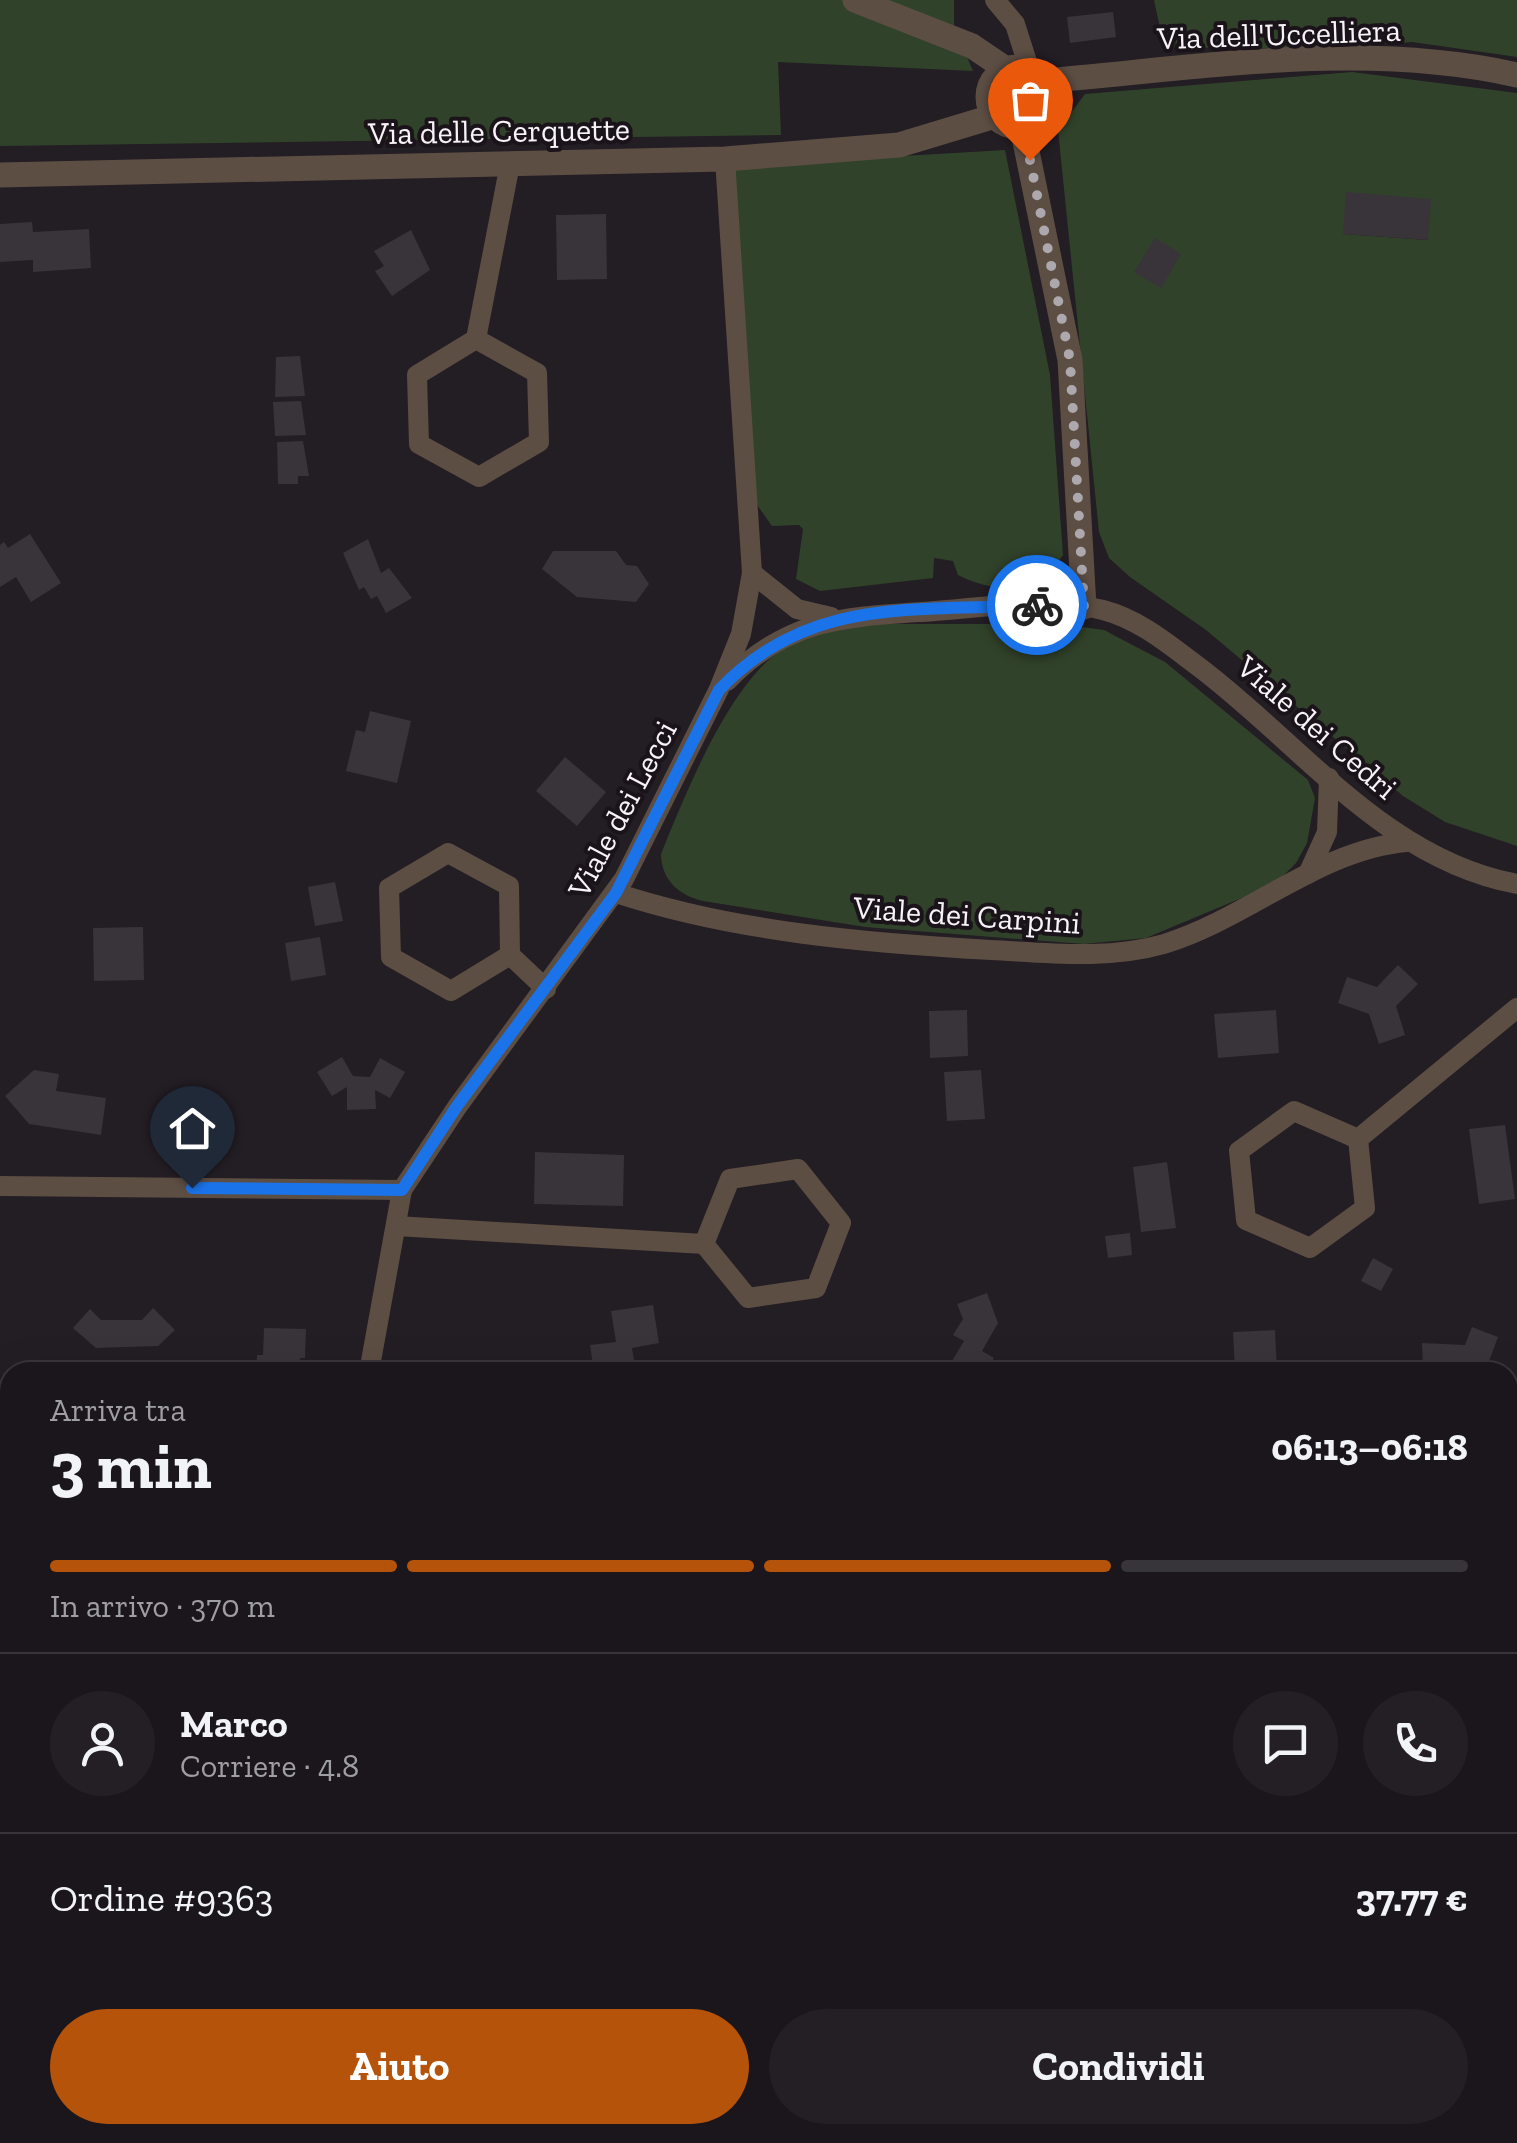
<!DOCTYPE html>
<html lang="it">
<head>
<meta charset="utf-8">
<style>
  :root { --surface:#1a161b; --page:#231f24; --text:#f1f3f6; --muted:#9f9fa3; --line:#38353a; --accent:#b45309 }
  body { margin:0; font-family:"Zilla Slab",serif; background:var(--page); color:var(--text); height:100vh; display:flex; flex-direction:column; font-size:38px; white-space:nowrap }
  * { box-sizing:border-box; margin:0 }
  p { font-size:32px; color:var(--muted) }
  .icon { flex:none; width:55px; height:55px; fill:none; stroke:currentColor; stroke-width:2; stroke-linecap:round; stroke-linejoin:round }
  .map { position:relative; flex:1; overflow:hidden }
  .drawer { position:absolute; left:0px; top:1362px; width:1518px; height:782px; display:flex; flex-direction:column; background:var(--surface); border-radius:30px 30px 0 0; box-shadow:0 10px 40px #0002,0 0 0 2px var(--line) }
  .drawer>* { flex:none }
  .pin { position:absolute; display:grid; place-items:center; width:85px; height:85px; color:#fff; margin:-102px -42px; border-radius:50% 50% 50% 0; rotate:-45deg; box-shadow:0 0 10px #0007 }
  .pin .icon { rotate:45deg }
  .courier { position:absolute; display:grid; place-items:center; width:100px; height:100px; margin:-50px; border:8px solid #1a73e8; border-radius:50%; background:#fff; color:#222; box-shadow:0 2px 12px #0007 }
  .headline em { font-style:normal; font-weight:700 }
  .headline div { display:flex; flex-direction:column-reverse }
  .headline { display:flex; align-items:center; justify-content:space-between; height:170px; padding:0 50px }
  h1 { font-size:65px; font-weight:700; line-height:75px }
  .bar { display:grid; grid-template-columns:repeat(4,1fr); gap:15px 10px; align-content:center; height:120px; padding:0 50px }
  .bar i { height:12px; border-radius:8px; background:var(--line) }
  .bar .current { background:var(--accent) }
  .bar p { grid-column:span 4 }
  .line { display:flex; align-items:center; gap:25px; padding:0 50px; border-top:2px solid var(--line) }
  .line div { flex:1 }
  .round { display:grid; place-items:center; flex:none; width:105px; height:105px; border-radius:52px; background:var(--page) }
  .primary-button { display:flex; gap:20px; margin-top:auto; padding:20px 50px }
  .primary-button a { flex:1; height:115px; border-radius:60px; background:var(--accent); color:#fff; font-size:40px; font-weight:700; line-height:115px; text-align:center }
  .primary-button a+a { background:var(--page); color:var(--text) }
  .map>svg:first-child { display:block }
  .green { fill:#31422a; fill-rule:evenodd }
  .building { fill:#39333a }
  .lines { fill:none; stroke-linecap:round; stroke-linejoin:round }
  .minor { stroke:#5d4e43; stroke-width:20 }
  .tertiary { stroke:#5d4e43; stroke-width:25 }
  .done { stroke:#ada8ad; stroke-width:10; stroke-dasharray:0 18 }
  .route { stroke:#1a73e8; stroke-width:12 }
  .labels { text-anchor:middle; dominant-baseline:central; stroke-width:8; stroke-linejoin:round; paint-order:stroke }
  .street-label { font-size:32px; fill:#f7f3f7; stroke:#1a141a }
</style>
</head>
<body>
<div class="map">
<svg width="1517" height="2143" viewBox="0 0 1517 2143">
  <rect width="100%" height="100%" fill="#231d24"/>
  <g class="green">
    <path d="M0,0H954V26L973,71L778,62L781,135L0,146Z"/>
    <path d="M1154,0H1517V57L1412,42L1316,49L1164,47Z"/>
    <path d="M1352,72L1517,93V846L1445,822L1403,796L1206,630L1130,577L1109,558L1099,532L1058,130L1085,94ZM1430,199L1427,240L1343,234Z"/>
    <path d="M1005,150L1050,375L1063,555C1038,594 995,594 958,575L953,561L934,558L933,578L820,591L796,579L803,529L799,525L772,526L755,502L733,166Z"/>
    <path d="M869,624H1061L1104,630L1165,662L1308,780L1315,798L1307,843L1296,863L1275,884L1146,938L1084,944L865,927L703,901C680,896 661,880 661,854C685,795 728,686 781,650C807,633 839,629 869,624Z"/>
  </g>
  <g class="building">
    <path d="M1113,12L1116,37L1070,43L1067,17Z"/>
    <path d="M1346,192L1431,199L1428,240L1343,234Z"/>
    <path d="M606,214L607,279L557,280L556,215Z"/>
    <path d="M32,222L33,232L89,229L91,268L33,272V260L0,262V224Z"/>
    <path d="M411,230L430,270L392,296L375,271L384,266L374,251Z"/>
    <path d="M1155,238L1181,254L1161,288L1134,272Z"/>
    <path d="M300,356L305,396L275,397L276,357Z"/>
    <path d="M301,401L306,435L275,436L273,402Z"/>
    <path d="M303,441L309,476H298V484H278L277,442Z"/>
    <path d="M30,534L61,583L31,602L16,577L0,587V545L4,542L8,548Z"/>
    <path d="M368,539L381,573L389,568L412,598L386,613L377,596L371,599L364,587L359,590L343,553Z"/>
    <path d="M553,551H616L626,565L637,566L649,584L636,602L577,597L542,569Z"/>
    <path d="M370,711L411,721L397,783L346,771L356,730L365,732Z"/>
    <path d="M565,757L606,792L577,826L536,791Z"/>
    <path d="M335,882L343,921L315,926L308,887Z"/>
    <path d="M143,927L144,980L94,981L93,928Z"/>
    <path d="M320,937L326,975L291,981L285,943Z"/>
    <path d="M1398,965L1418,984L1396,1006L1405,1035L1379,1044L1369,1014L1338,1003L1347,977L1377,987Z"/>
    <path d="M967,1010L968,1056L930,1058L929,1011Z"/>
    <path d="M1276,1010L1279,1053L1218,1058L1214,1014Z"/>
    <path d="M342,1057L353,1076L370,1077L380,1058L405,1072L390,1098L375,1090L376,1109L347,1110V1087L332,1096L317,1072Z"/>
    <path d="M34,1070L59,1074L56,1091L106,1098L101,1135L29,1124L5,1096Z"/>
    <path d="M981,1070L985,1119L947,1121L944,1072Z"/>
    <path d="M1505,1125L1515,1199L1479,1204L1469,1129Z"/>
    <path d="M535,1152L624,1155L623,1206L534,1204Z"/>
    <path d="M1167,1162L1176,1228L1141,1232L1133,1167Z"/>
    <path d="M1130,1233L1132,1255L1108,1258L1105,1236Z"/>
    <path d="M1373,1258L1393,1269L1381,1291L1361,1281Z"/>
    <path d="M987,1293L998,1323L982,1351L994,1358L985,1372H940L939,1363L952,1361L964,1341L953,1335L963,1319L957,1304Z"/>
    <path d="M653,1305L659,1343L632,1348L636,1372H594L590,1345L616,1342L611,1311Z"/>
    <path d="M153,1308L175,1330L158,1346L96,1348L73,1328L90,1309L101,1320H142Z"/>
    <path d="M1472,1327L1498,1337L1485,1372L1423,1369L1422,1343L1465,1345Z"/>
    <path d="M264,1328L306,1329L305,1358H300L299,1372H256L257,1355H263Z"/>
    <path d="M1275,1330L1277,1372H1235L1233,1332Z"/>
    <rect x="1508" y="1512" width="9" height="29"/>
    <path d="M1508,1856L1517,1861V1895L1513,1893L1517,1885L1508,1880Z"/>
    <path d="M237,2135H285L289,2143H240Z"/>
  </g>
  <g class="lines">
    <g class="minor">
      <path d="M995,0L1015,24L1029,68"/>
      <path d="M476,339L537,373L539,442L479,477L419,444L417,375Z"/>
      <path d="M476,339L510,164"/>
      <path d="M752,573L797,609L831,617"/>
      <path d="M727,681C786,620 842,617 921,612C979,609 1047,595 1103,610C1138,619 1167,643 1195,664C1299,741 1383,859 1517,884"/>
      <path d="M448,853L509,886L510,955L451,991L391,957L389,888Z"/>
      <path d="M1308,874L1327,832L1329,778"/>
      <path d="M616,893C735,932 866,943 991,950C1049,953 1108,960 1164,944C1249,918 1320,849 1407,842"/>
      <path d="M510,955L546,989"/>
      <path d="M1294,1111L1358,1139L1365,1208L1310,1248L1246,1220L1239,1151Z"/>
      <path d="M1358,1139L1517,1008"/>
      <path d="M798,1169L841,1223L816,1288L748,1298L704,1244L730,1179Z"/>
      <path d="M0,1186L402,1190"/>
      <path d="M396,1226L704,1244"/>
      <path d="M369,1372L402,1190L457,1107L624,879L719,689L741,634L752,573L725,159"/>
      <path d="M1508,2010L1517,2007"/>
      <path d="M910,2135L933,2143"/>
      <path d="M97,2143L102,2135"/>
      <path d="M1111,2143L1134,2135"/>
    </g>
    <g class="tertiary">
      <path d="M855,0L972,46L1006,69"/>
      <circle cx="1018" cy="97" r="30"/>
      <path d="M1043,81C1199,68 1362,40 1517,75"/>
      <path d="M1022,127L1070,360L1084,607"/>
      <path d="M0,175L725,159L899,145L995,116"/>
    </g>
  </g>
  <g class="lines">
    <path class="done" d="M1030,160L1070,360L1084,607L1037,605"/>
    <path class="route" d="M192,1188L402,1190L457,1106L616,893L719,690C809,595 916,612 1037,605"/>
  </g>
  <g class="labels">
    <g class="street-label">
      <text transform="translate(1279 34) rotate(-2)">Via dell'Uccelliera</text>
      <text transform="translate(499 131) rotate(-1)">Via delle Cerquette</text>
      <text transform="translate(1317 727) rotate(41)">Viale dei Cedri</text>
      <text transform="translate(622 809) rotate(-62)">Viale dei Lecci</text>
      <text transform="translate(967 915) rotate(4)">Viale dei Carpini</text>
    </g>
  </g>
</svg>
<div class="pin" style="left:1030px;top:160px;background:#ea580c"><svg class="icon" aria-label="bag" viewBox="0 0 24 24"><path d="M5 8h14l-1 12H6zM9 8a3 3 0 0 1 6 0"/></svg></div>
<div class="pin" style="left:192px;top:1188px;background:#1f2937"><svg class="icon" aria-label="home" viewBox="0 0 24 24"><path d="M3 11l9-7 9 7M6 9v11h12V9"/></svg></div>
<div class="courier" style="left:1037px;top:605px"><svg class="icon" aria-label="bike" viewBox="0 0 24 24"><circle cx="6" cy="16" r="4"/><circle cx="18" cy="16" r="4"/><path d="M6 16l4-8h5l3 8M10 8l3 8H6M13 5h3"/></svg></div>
<section class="drawer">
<div class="headline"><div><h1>3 min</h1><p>Arriva tra</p></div><em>06:13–06:18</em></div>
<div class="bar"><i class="current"></i><i class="current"></i><i class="current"></i><i></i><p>In arrivo · 370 m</p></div>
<div class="line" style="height:180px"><a class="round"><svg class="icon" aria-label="person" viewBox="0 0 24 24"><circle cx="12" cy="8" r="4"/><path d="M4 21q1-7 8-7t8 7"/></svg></a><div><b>Marco</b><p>Corriere · 4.8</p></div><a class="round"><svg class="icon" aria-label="chat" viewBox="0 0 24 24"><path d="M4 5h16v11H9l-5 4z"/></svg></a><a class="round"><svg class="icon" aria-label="phone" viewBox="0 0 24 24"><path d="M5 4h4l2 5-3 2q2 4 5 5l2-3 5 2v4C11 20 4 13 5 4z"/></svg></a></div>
<div class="line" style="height:130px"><div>Ordine #9363</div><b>37.77 €</b></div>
<div class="primary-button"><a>Aiuto</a><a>Condividi</a></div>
</section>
</div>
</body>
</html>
